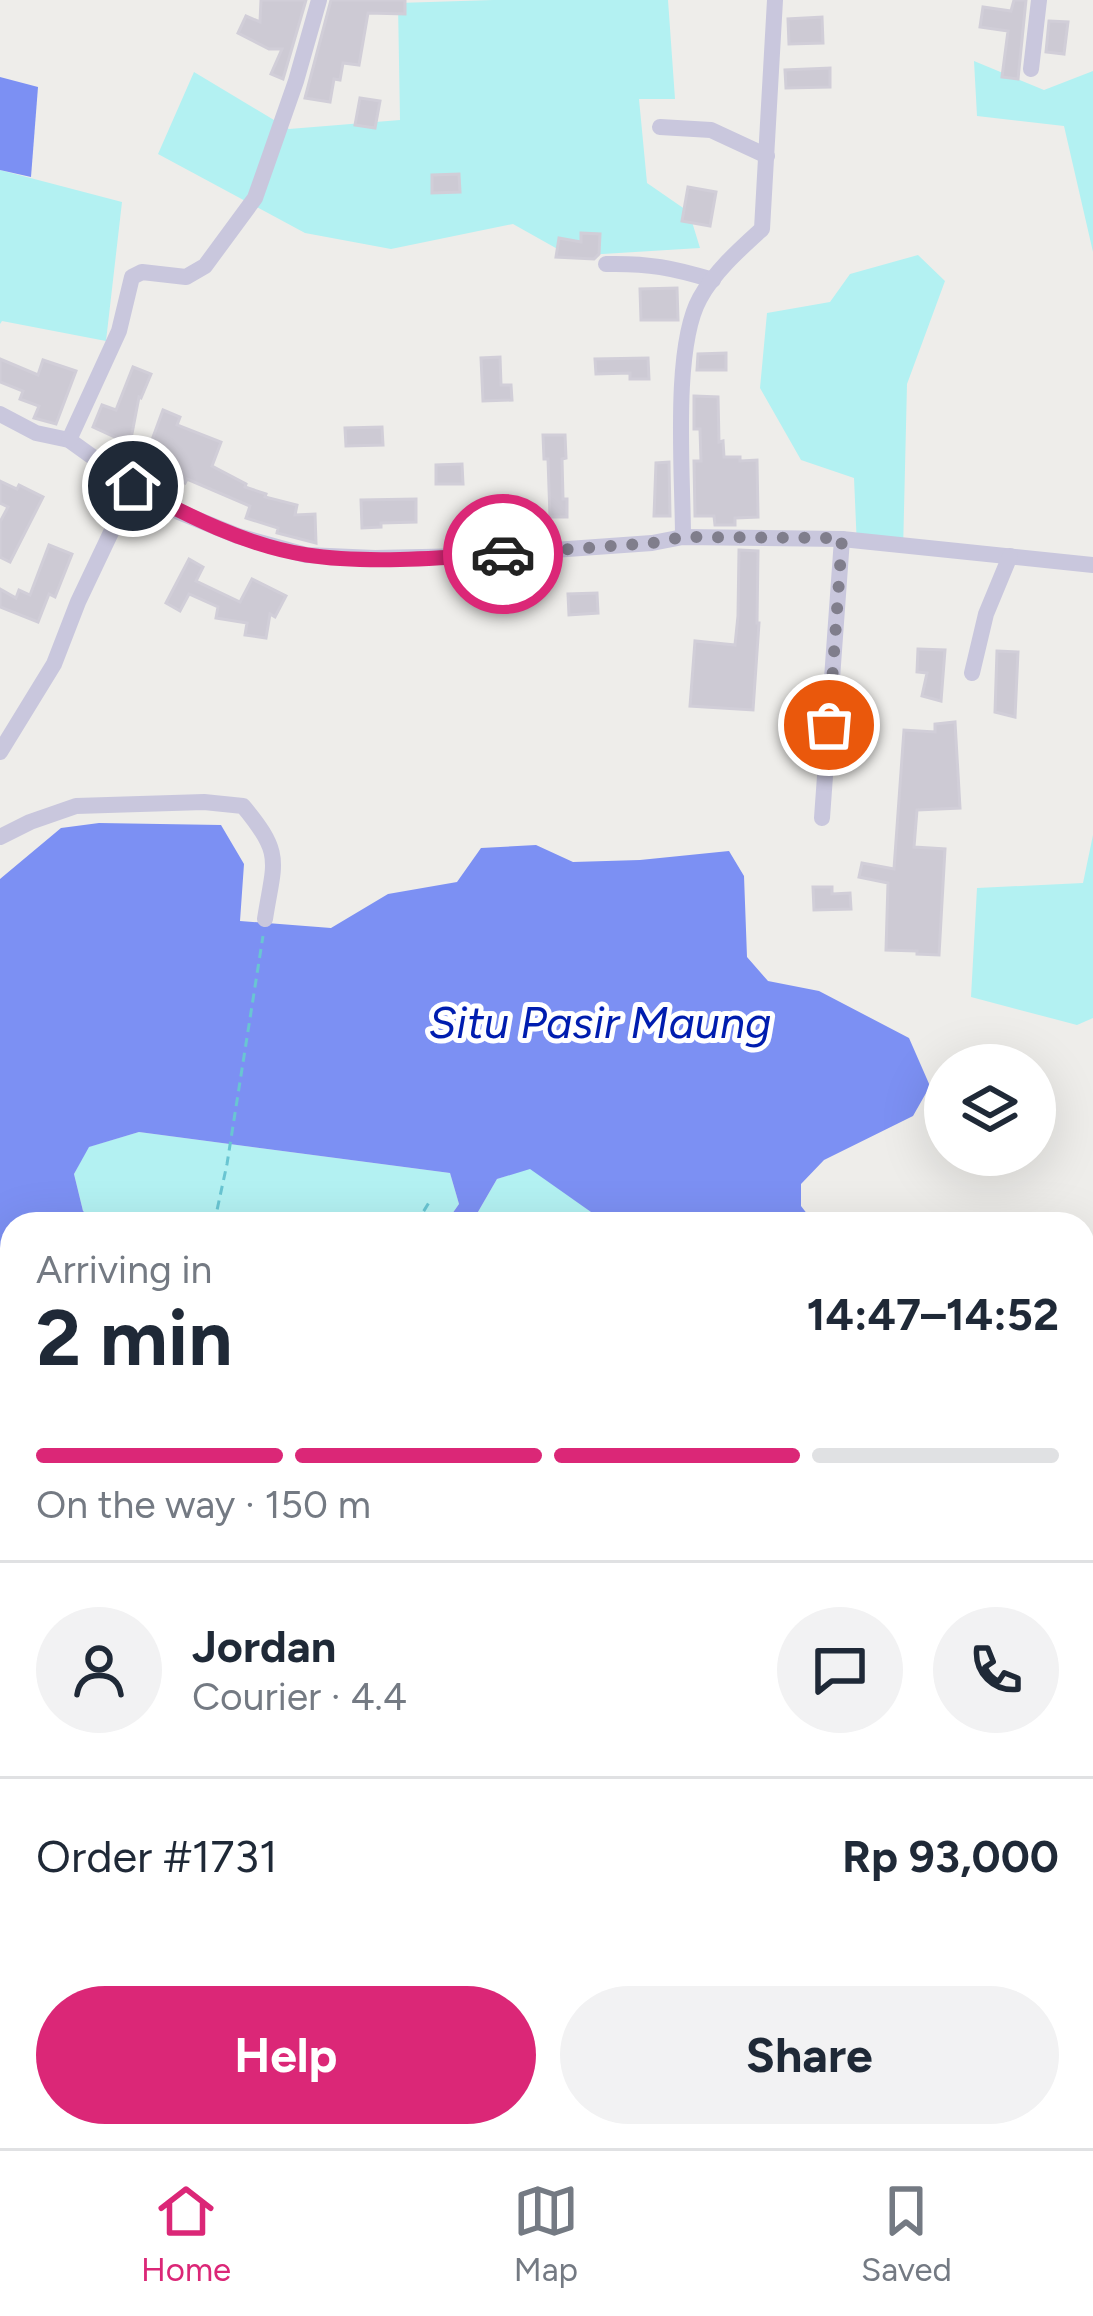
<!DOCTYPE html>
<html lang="en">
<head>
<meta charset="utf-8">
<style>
  :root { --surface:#fff; --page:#f2f2f3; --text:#1f2937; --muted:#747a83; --line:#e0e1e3; --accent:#db2777 }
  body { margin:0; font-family:Figtree,sans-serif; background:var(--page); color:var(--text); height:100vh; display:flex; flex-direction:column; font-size:45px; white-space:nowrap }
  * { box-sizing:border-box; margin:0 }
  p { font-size:39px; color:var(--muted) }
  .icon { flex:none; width:66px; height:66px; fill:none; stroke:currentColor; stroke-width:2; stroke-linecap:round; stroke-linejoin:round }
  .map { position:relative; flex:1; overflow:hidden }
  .drawer { position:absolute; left:0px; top:1212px; width:1095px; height:936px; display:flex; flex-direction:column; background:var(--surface); border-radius:36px 36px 0 0; box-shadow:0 12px 48px #0002 }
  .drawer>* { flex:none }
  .controls { position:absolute; left:924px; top:1044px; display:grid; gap:24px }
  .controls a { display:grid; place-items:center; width:132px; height:132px; border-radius:50%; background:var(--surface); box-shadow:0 12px 48px #0002; font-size:60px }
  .pin { position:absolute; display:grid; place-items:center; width:102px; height:102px; color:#fff; margin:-51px; border:6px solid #fff; border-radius:50%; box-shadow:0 3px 12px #0007 }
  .courier { position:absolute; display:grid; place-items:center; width:120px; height:120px; margin:-60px; border:9px solid #db2777; border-radius:50%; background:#fff; color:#222; box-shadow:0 3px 15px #0007 }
  .head em { font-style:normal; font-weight:700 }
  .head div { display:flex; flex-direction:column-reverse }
  .head { display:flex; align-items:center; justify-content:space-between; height:204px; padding:0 36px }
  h1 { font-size:78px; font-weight:700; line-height:90px }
  .bar { display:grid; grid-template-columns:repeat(4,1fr); gap:18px 12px; align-content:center; height:144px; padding:0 36px }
  .bar i { height:15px; border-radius:9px; background:var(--line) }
  .bar .active { background:var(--accent) }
  .bar p { grid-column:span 4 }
  .line { display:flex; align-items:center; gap:30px; padding:0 36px; border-top:3px solid var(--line) }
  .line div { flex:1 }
  .round { display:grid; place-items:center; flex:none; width:126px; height:126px; border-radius:63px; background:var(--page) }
  .cta { display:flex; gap:24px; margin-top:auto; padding:24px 36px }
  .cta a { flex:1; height:138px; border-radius:72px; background:var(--accent); color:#fff; font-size:48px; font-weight:700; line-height:138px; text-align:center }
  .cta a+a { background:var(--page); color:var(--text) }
  .tabs { display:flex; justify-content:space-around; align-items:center; height:168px; border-top:3px solid var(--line); background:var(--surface); font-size:33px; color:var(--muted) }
  .tabs a { display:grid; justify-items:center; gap:6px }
  .tabs .active { color:var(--accent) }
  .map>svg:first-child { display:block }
  .green { fill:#b3f1f2 }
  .water { fill:#7c90f3 }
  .building { fill:#cdcad4; stroke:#d1ced8; stroke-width:3 }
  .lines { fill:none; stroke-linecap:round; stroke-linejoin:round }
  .path { stroke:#69c5d2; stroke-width:3; stroke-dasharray:9 6; stroke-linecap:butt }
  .minor { stroke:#c9c7dd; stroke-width:16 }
  .done { stroke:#807e8c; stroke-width:12; stroke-dasharray:0 21.6 }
  .route { stroke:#db2777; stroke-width:15 }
  .labels { text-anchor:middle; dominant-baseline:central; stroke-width:10; stroke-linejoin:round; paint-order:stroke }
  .water-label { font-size:45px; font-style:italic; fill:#001daf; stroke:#fff }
</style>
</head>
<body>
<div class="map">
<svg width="1093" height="2148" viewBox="0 0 1093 2148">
  <rect width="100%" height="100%" fill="#eeedea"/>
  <g class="green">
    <path d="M493,0H668L675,99H639L647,183L689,212L700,248L570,256L513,224L391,249L305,233L158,154L194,72L289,129L400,120L398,3Z"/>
    <path d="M974,61L1044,90L1093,71V252L1064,126L977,116Z"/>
    <path d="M0,170L122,202L106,341L2,321L0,324Z"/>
    <path d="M918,255L945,281L907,384L903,552L857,547L854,478L801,460L760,388L767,313L830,302L850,274Z"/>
    <path d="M1093,835V1018L1077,1025L971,997L977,888L1083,883Z"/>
    <path d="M139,1132L450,1173L459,1204L445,1224H98L83,1211L74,1174L88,1147Z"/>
    <path d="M530,1168L608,1224H471L497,1179Z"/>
    <path d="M1083,1416L1093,1420V2148H0V1559L12,1563V2136H1083Z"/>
  </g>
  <g class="water">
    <path d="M0,77L38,87L31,177L0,170Z"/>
    <path d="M99,823L221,825L244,864L240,921L331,928L388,894L457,882L481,848L536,845L573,862L640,860L729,851L744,876L747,957L768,981L819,991L909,1038L930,1086L913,1116L824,1160L801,1184V1206L815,1224H608L530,1169L497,1179L471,1224H445L459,1204L450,1173L139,1132L89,1147L74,1174L83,1211L98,1224H12V1563L0,1559V879L61,828Z"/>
  </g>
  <g class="building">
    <path d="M261,0H306L283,79L271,74L282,49H269L238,33L246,16L260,22Z"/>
    <path d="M331,0H405V14L368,13L359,65L343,63L340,80L334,79L330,102L305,98Z"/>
    <path d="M1014,0H1026L1018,79L1002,77L1008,31L980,27L983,7L1011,11Z"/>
    <path d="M822,17L823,43L789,44L788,19Z"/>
    <path d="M1049,21L1068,22L1064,54L1046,52Z"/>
    <path d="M830,68V87L786,88L785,70Z"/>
    <path d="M360,98L380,101L375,128L355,125Z"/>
    <path d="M459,174L460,192L432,193V175Z"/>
    <path d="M688,187L716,192L710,226L682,221Z"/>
    <path d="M581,233L600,234L599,254L594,259L556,257L559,238L581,242Z"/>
    <path d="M677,288L678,320H641L640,289Z"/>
    <path d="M726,353V370H697L698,354Z"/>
    <path d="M500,357L501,385H511L512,400L483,401L481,358Z"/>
    <path d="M648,358L649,379H630V373L596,374L595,359Z"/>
    <path d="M0,359L38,375L43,360L76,371L56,424L34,418L39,406L20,399L23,391L0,382Z"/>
    <path d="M133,367L151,374L141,398L139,397L130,444L93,427L102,405L116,410Z"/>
    <path d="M694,396L718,397L719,442L723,441L724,457H740V461L757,460L758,517L735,518V525H715L714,516H695L694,461H701L700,429H694Z"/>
    <path d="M163,410L180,417L177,425L221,442L212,466L246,484L245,487L266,494L265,497L297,505L295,515L315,514L316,543L277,533L278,528L246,518L250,506L187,479L185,483L168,476L172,466L145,459Z"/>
    <path d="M382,427L383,445L346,446L345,428Z"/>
    <path d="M543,435H565L566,458L562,459L563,499H567V517H550L548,459H544Z"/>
    <path d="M669,462L670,516H654L656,463Z"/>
    <path d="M462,464L463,484H436V465Z"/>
    <path d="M0,481L17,489L19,485L43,497L10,562L0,557V522L8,507L0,503Z"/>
    <path d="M416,499V522L381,523V527L362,528L361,500Z"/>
    <rect x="479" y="508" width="19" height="24"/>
    <path d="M49,545L72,554L55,597L49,594L38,622L0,607V589L16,598L19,590L30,595Z"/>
    <path d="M739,550L758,551L757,623H759L753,710L690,706L695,641L735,645L738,616Z"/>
    <path d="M189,559L203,567L196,581L240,602L252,579L286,596L275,617L270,614L266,638L245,635L247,623L216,618L218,607L189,594L180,611L166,603Z"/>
    <path d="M597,593L598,613L569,615L568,594Z"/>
    <path d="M918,649L945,650L941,701L922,696L927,673L917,672Z"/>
    <path d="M997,651L1018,652L1015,717L995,712Z"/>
    <path d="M955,722L960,808L917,810L914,847L945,849L939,955L917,954V951L886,950L888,883L859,877L862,863L894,869L904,730L935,732V724Z"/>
    <path d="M813,887H832V894L850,893L851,909L814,910Z"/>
  </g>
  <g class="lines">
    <g class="path">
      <path d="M214,1224L227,1164L263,936"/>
      <path d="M416,1224L431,1199"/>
      <path d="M0,1585L12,1587"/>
      <path d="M90,2136L114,2145L116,2148"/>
      <path d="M1011,2136L1014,2148"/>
      <path d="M86,2148L90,2138"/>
      <path d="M505,2148L631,2136"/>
    </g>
    <g class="minor">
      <path d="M1031,69L1039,0"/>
      <path d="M660,127L711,130L767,156"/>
      <path d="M606,264C649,263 673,268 713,280"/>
      <path d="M0,414L36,433L69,440L133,486L179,512L238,536L306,555L375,558L468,556L652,543L683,537L842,539L1093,565"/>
      <path d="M69,440L119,331L132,277L142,272L186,277L205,266L255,198L296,81L319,0"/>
      <path d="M683,537C683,476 672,348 700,298C715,271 740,249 762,229L775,0"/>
      <path d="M972,673L986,614L1010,556"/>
      <path d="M0,752L54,664L78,602L133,486"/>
      <path d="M822,818L842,539"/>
      <path d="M0,837L30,822L76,806L204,802L243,806C284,855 274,861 265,919"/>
    </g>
  </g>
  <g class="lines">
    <path class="done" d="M503,554L652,543L683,537L842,538L829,725"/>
    <path class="route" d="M133,486C186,515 247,546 307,555C365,564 444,558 503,554"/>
  </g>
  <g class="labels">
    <g class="water-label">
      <text x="600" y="1022">Situ Pasir Maung</text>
    </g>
  </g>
</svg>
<div class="controls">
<a><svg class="icon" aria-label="layers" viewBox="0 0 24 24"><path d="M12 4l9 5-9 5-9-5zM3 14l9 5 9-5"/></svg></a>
</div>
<div class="pin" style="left:829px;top:725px;background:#ea580c"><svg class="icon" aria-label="bag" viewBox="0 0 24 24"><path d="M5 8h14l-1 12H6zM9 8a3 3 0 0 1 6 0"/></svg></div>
<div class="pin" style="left:133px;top:486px;background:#1f2937"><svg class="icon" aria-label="home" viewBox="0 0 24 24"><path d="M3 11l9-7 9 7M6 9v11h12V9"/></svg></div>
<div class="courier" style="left:503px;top:554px"><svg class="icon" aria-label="car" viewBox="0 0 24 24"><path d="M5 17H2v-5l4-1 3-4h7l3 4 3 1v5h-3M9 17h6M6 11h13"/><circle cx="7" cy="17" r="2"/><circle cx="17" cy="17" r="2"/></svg></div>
<section class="drawer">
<div class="head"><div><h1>2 min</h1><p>Arriving in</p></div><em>14:47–14:52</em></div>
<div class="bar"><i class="active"></i><i class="active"></i><i class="active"></i><i></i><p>On the way · 150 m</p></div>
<div class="line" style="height:216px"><a class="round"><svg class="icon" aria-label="person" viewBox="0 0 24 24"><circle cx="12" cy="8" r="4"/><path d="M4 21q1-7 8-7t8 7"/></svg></a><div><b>Jordan</b><p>Courier · 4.4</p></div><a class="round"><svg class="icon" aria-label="chat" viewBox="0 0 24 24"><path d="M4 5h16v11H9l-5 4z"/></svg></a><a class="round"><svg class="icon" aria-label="phone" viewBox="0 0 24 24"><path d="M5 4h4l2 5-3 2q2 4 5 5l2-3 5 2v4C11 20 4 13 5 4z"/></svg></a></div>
<div class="line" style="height:156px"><div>Order #1731</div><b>Rp 93,000</b></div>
<div class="cta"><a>Help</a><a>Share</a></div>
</section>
</div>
<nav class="tabs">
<a class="active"><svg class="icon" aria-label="home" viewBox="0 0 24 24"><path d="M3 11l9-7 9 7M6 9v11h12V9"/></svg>Home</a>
<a><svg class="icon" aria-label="map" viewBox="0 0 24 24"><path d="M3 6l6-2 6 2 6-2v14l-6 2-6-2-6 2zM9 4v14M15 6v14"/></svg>Map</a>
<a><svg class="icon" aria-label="saved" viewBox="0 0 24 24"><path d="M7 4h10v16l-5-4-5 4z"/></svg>Saved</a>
</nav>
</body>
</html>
